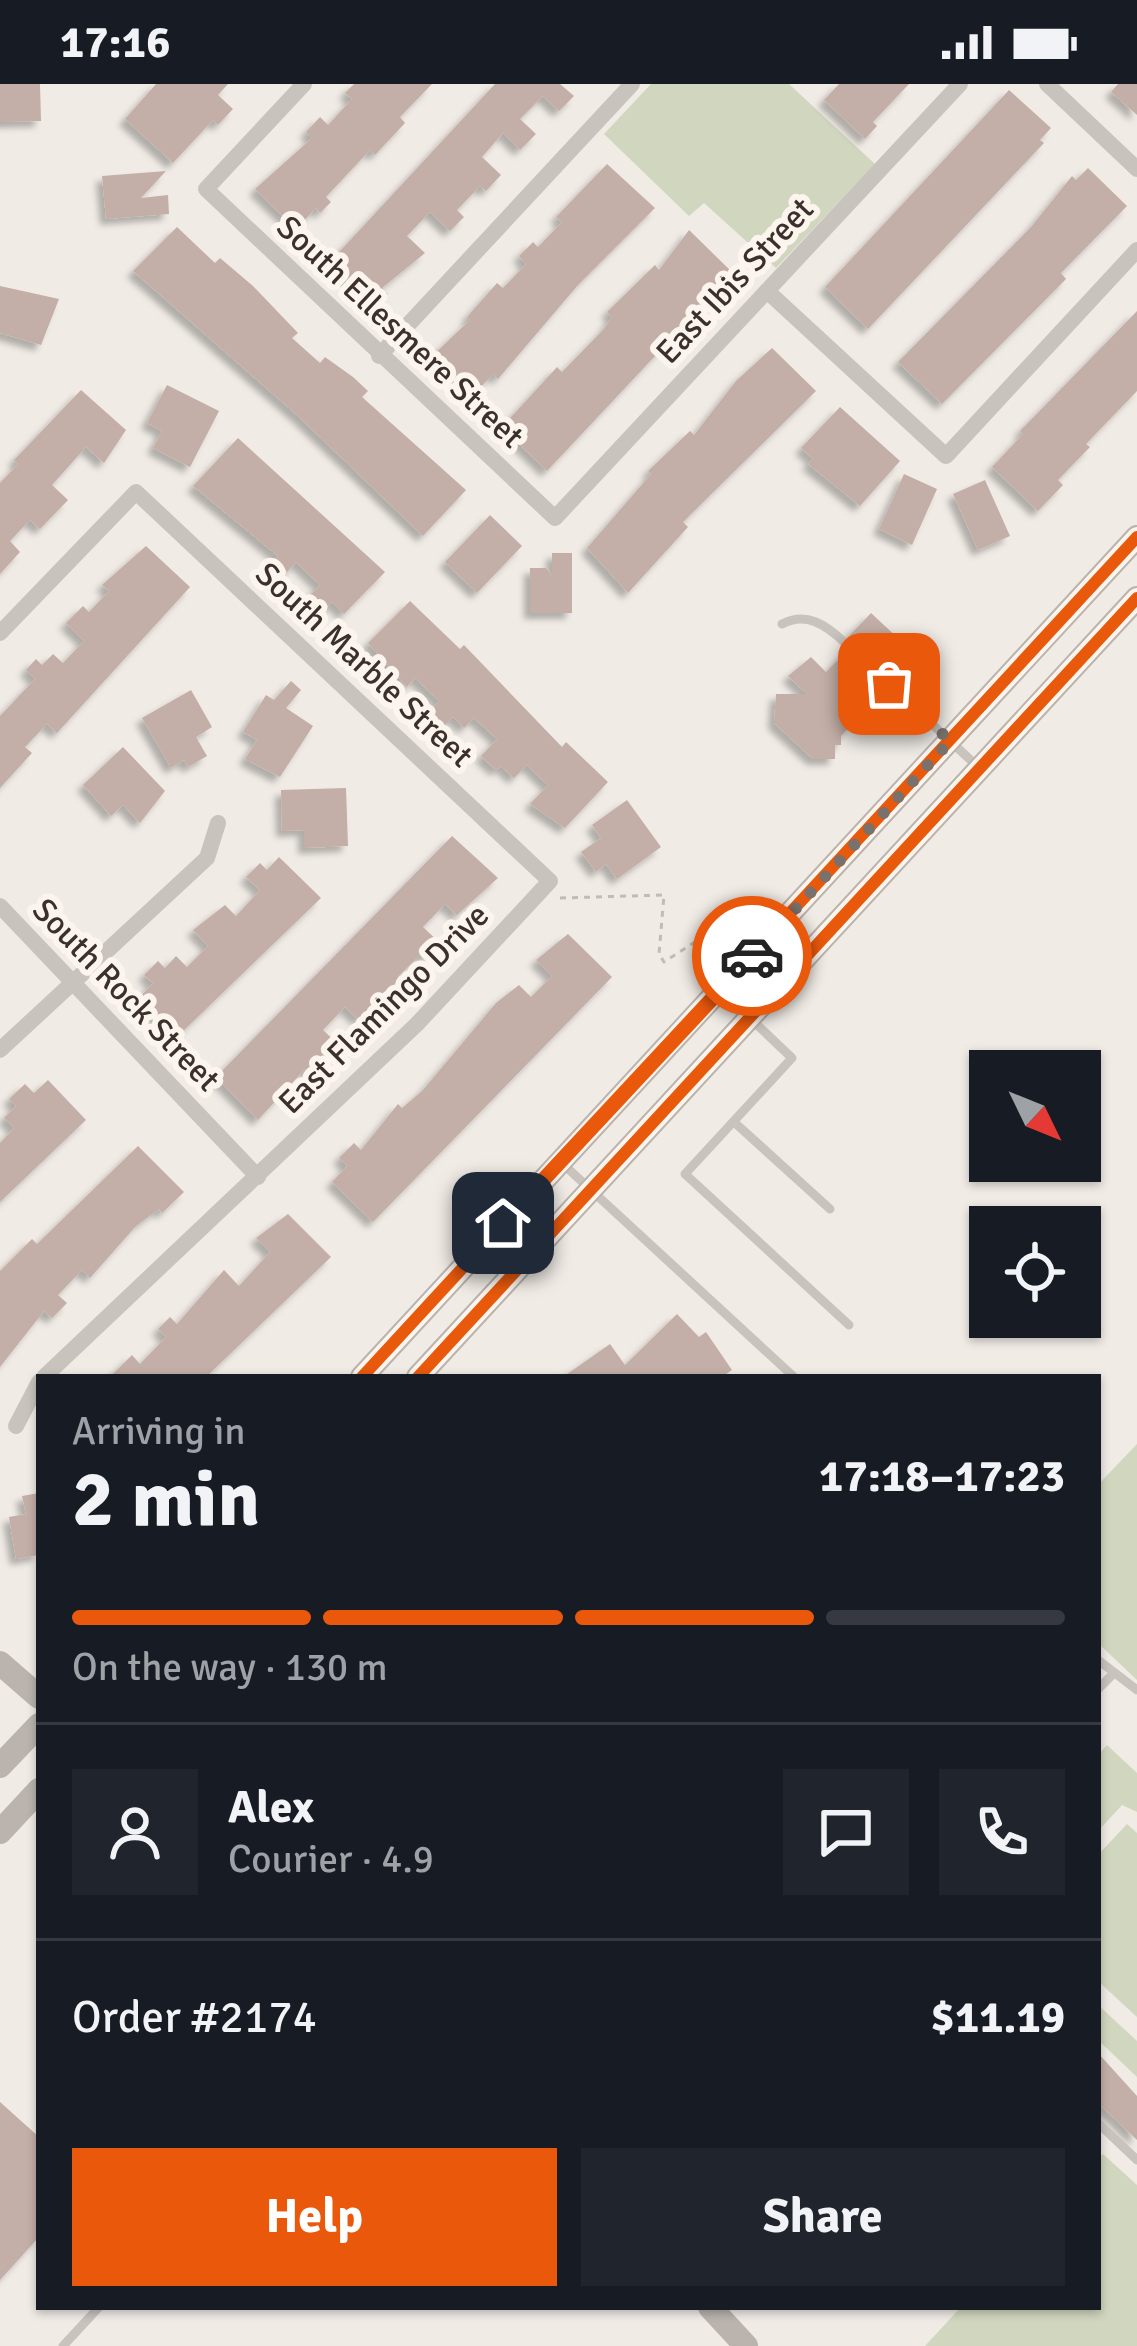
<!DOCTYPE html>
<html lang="en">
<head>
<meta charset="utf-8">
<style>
  :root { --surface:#171b24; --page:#20242c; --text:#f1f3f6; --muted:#9ea1a6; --line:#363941; --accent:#ea580c }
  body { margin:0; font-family:Signika,sans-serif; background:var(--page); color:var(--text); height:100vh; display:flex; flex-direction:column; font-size:45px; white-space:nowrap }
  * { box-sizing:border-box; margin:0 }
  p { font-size:39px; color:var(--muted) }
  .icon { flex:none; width:66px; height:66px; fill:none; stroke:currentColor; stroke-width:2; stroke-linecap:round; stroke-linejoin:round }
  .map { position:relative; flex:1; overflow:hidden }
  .sheet { position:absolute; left:36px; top:1290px; width:1065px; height:936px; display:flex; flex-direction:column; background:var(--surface); border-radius:0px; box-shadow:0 3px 9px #0004 }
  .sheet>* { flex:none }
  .needle { width:78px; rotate:133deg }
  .tools { position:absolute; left:969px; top:966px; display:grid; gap:24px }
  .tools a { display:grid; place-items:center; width:132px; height:132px; border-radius:0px; background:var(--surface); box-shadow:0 3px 9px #0004; font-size:60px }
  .pin { position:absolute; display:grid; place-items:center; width:102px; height:102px; color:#fff; margin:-51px; border-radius:24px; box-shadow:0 6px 18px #0006 }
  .courier { position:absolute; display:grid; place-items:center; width:120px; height:120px; margin:-60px; border:9px solid #ea580c; border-radius:50%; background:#fff; color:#222; box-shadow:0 3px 15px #0007 }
  .headline em { font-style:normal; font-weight:700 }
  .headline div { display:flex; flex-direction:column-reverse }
  .headline { display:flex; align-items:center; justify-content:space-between; height:204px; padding:0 36px }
  h1 { font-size:78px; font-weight:700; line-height:90px }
  .bar { display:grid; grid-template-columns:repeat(4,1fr); gap:18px 12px; align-content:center; height:144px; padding:0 36px }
  .bar i { height:15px; border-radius:9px; background:var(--line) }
  .bar .active { background:var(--accent) }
  .bar p { grid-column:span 4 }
  .line { display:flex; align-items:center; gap:30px; padding:0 36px; border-top:3px solid var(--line) }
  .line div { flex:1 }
  .round { display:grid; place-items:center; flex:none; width:126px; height:126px; border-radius:0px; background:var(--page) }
  .button { display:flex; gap:24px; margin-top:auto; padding:24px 36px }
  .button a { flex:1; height:138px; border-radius:0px; background:var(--accent); color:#fff; font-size:48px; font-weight:700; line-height:138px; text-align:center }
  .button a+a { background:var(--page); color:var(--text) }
  .status { display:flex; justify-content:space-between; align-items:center; height:84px; padding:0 60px; background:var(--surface); direction:ltr }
  .status svg { height:33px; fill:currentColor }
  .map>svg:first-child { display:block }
  .green { fill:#d1d6bf }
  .building { fill:#c3afa7; filter:url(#shadow) }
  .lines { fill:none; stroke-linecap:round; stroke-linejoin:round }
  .path { stroke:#c2bbb6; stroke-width:3; stroke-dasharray:6 6; stroke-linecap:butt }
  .lane { stroke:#c9c3be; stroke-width:9 }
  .street { stroke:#c9c3be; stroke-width:16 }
  .secondary { stroke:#bab3ae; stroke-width:24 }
  .cycleway-casing { stroke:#fbf5ee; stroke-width:20 }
  .cycleway { stroke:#e8590c; stroke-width:12 }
  .done { stroke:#7a716c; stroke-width:12; stroke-dasharray:0 21.6 }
  .route { stroke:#ea580c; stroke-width:15 }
  .labels { text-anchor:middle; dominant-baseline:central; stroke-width:12; stroke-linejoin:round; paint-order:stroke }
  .street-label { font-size:33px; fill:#3b302b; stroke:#fbf5ee }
</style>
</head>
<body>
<div class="status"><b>17:16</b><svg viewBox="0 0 49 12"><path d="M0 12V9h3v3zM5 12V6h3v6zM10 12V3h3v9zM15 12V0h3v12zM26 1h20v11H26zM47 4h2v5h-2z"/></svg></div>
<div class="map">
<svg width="1137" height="2262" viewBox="0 0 1137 2262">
  <defs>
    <filter id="shadow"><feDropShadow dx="-6" dy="6" stdDeviation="3" flood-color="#0004"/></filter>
  </defs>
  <rect width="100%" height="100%" fill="#f0ebe5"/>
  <g class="green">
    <path d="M651,0H789L875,80L776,184L704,119L689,132L604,50Z"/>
    <path d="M1137,1360V1596L1098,1559V1401Z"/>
    <path d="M1107,1661L1137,1689V1728L1122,1721L1098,1747V1671Z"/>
    <path d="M1127,1740L1137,1749V1933L1098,1897V1771Z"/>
    <path d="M1098,1921L1137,1957V1993L1098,1956Z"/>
    <path d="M1103,2070L1137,2101V2262H925L961,2223H1098V2076Z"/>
  </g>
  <g class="building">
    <path d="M0,0H40L41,37L0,38Z"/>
    <path d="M156,0H228L218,11L233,25L218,41L213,36L173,79L125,35Z"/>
    <path d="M354,0H432L400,33L405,39L375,71L370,66L326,113L331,118L320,129L316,124L296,145L255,105L312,54L306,48L320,33L328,41L352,15L345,9Z"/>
    <path d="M495,0H560L574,12L559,27L543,12L520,35L536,50L520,66L503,49L482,73L501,91L486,107L480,102L457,126L464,133L450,147L430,128L407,152L425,169L382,204L388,210L374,223L329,179Z"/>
    <path d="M839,0H909L873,38L877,42L865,55L824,16Z"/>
    <path d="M1118,0H1137V31L1111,8Z"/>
    <path d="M1009,6L1051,44L1040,56L1044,59L868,245L825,203Z"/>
    <path d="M607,80L655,124L578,201L498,295L493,290L473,311L432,272L470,236L467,233L497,199L503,204L526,180L519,172L533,158L538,163L562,138L556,133Z"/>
    <path d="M1088,84L1127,122L1061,189L1066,195L942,320L898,278L1031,143L1072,92L1076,96Z"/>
    <path d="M166,87L141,114L168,111L169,130L106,135L102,92Z"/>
    <path d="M177,143L215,179L220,174L253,202L298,249L292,254L320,279L325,273L353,293L368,307L362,313L466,406L423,452L298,332L133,187Z"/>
    <path d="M689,146L733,189L547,387L502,343L557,283L562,288L603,246L612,233L607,228L655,181L659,186Z"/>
    <path d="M0,202L59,215L41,261L0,249Z"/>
    <path d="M1137,227V307L1086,360L1090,363L1058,396L1063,401L1038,427L992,383L1023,350L1020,347Z"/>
    <path d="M772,264L816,307L683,438L688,443L628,509L587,464L651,390L648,387L690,347L694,351L736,297Z"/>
    <path d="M167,301L219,327L190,383L153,364L162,347L147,339Z"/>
    <path d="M81,306L126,346L104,379L86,363L52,401L68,416L40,445L30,436L10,457L20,468L0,490V399L18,380L14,376Z"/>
    <path d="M840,323L900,377L860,422L808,380L813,375L801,364Z"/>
    <path d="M238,354L385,488L344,530L332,518L324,525L310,511L320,501L296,478L287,488L274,476L278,472L193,402Z"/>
    <path d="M904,390L937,405L912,461L879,445Z"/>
    <path d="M985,396L1010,452L978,466L953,410Z"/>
    <path d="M490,431L522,462L477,509L445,478Z"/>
    <path d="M146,462L190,503L57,649L47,640L25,663L32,669L0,704V632L35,595L26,586L36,575L42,581L53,570L63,579L84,557L66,539L83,522L89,528L109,507L102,501Z"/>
    <path d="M552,469H572V529H530V484H546L552,491Z"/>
    <path d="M410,517L460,565L464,561L562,663L566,658L608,698L565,744L530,720L548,701L527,681L514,694L501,682L496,686L481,672L497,655L474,634L464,644L453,633L443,643L428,628L439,617L415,594L407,603L368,559Z"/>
    <path d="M871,529L915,570L895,593H883L860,621L865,626L841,652V661H835V675H813L774,639L776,610H807L788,592L811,573L826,588L851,563L850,551Z"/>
    <path d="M291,597L301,606L286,624L313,642L280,693L245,675L257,656L243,648L266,611L274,616Z"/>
    <path d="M191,606L212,643L196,653L207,672L188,683L184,676L171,684L142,634Z"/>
    <path d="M123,663L165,707L140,739L123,721L111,732L83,701Z"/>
    <path d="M346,704L348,762L304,764V746L282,747L281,706Z"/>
    <path d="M627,716L661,763L617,795L606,780L596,788L581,768L601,754L592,741Z"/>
    <path d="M452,752L498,794L457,831L445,820L423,843L440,859L425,874L421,870L398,893L403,898L359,936L345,923L323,946L339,961L310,990L305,985L258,1036L216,993Z"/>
    <path d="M279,773L321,814L176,954L138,915L153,899L144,891L158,877L165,884L176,872L187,883L208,862L193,846L225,821L236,832L260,806L246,793L260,779L267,786Z"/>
    <path d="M568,850L612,893L373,1138L332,1098L347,1082L339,1074L354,1059L361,1066L398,1020L402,1024L423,1006L496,919L519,901L531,913L552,892L536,876Z"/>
    <path d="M48,996L86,1036L0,1118V1059L14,1044L4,1034L16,1022L9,1015L25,1000L34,1009Z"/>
    <path d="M138,1062L184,1108L162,1129L159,1125L136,1142L90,1194L82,1186L58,1211L67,1219L52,1234L44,1227L0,1283V1187L32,1155L37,1160Z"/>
    <path d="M288,1130L331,1173L206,1293H110L132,1271L140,1280L166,1253L158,1245L170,1233L177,1240L224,1186L239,1202L270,1168L256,1154Z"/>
    <path d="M677,1230L699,1253L706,1248L732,1286L722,1293H563L610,1260L625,1281Z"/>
    <path d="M39,1409V1471L16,1475L9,1433L26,1430L22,1412Z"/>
    <path d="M1098,1969L1137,2012V2056L1098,2019Z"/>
    <path d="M0,2018L39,2053V2153L0,2196Z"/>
  </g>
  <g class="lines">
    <path class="path" d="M560,814L664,811L659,870L664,878L717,844L749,840"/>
    <g class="lane">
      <path d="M782,540C806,527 826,541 844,558"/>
      <path d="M889,600L977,682"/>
      <path d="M751,935L792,974L685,1090L849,1241"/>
      <path d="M734,1038L830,1125"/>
      <path d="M564,1081L794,1293"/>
      <path d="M1098,1576L1137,1606"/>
      <path d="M1098,1605L1113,1590"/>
      <path d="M1098,2039L1137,2076"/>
      <path d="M63,2262L99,2223"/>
    </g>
    <g class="street">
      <path d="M304,0L206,105L555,434L960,0"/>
      <path d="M1047,0L1137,85"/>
      <path d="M767,207L946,372L1137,166"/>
      <path d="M379,272L632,0"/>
      <path d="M0,549L136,408L550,797L417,940L44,1293"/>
      <path d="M0,822L258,1093"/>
      <path d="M0,966L207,774L218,739"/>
      <path d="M16,1342L39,1298"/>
    </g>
    <g class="secondary">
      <path d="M362,1293L1137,453"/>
      <path d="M418,1293L1137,514"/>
      <path d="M0,1579L39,1613"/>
      <path d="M0,1682L39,1641"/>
      <path d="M0,1748L39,1706"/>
      <path d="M710,2223L746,2262"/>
    </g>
    <defs>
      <g id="cycleway">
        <path d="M362,1293L1137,453"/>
        <path d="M418,1293L1137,514"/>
      </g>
    </defs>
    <use href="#cycleway" class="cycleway-casing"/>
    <use href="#cycleway" class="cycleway"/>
  </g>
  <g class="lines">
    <path class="done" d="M752,872L950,657L889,600"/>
    <path class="route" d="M503,1139L752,872"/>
  </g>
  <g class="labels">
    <g class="street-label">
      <text transform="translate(735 197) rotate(-47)">East Ibis Street</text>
      <text transform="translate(400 248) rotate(43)">South Ellesmere Street</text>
      <text transform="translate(364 581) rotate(43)">South Marble Street</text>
      <text transform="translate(126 911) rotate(46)">South Rock Street</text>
      <text transform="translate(384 925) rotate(-45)">East Flamingo Drive</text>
    </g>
  </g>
</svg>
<div class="tools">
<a><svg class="needle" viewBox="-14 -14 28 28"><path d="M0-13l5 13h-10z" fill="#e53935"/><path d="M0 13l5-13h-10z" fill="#9ea1a6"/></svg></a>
<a><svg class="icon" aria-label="locate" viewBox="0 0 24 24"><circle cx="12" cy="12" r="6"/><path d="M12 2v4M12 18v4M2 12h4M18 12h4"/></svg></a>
</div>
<div class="pin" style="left:889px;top:600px;background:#ea580c"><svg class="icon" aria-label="bag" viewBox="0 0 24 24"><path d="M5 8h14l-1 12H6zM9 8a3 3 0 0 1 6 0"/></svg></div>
<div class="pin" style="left:503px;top:1139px;background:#1f2937"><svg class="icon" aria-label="home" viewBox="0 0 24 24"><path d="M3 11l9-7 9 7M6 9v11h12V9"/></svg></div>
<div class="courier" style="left:752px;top:872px"><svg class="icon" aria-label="car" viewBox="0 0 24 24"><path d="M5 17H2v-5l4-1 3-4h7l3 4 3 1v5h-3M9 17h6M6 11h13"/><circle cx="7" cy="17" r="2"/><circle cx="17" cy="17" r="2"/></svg></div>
<section class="sheet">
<div class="headline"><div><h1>2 min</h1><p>Arriving in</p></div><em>17:18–17:23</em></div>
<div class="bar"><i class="active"></i><i class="active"></i><i class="active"></i><i></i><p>On the way · 130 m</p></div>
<div class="line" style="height:216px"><a class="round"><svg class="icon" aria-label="person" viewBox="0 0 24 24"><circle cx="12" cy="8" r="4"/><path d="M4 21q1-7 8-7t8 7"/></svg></a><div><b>Alex</b><p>Courier · 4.9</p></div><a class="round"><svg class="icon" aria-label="chat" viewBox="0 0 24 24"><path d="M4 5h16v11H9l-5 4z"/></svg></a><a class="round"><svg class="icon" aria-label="phone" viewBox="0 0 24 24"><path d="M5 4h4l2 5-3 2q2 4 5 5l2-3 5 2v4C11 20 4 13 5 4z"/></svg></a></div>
<div class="line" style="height:156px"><div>Order #2174</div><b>$11.19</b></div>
<div class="button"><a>Help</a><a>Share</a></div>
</section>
</div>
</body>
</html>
